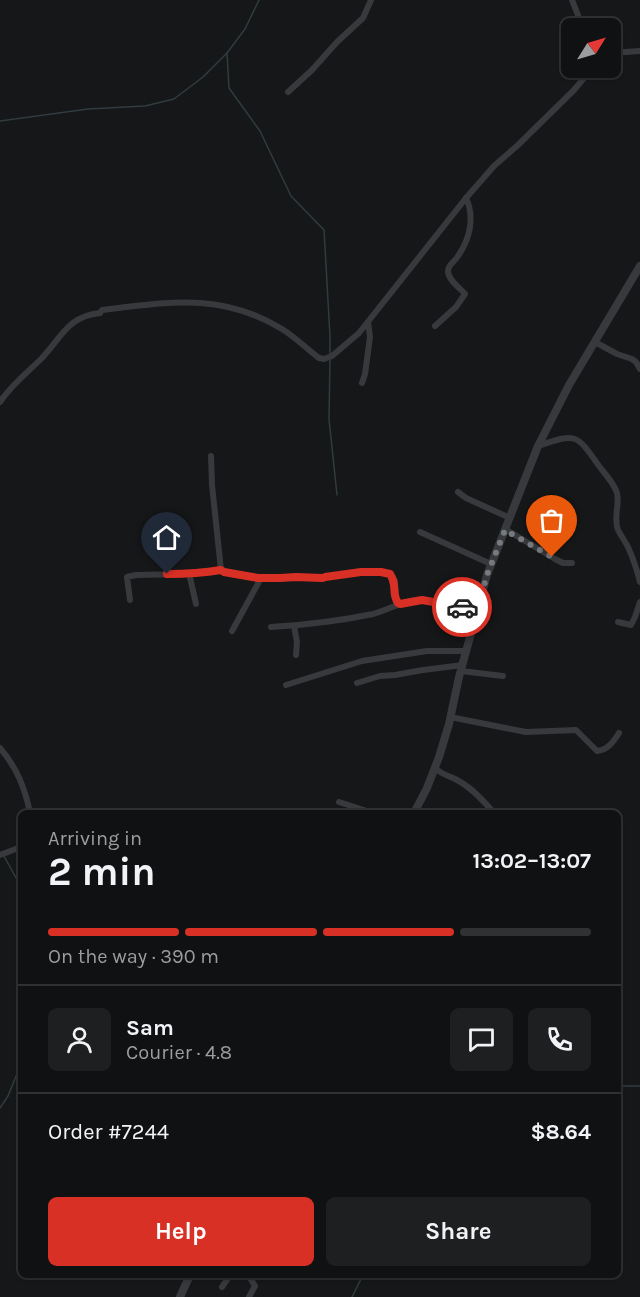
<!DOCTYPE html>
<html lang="en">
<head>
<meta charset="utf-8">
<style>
  :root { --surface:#101112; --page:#1e1f20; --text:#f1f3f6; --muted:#9c9d9f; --line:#303132; --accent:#d93025 }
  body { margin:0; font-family:Karla,sans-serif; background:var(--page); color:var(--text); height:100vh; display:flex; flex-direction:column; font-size:22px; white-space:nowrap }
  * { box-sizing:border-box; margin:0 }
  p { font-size:20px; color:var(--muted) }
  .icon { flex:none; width:33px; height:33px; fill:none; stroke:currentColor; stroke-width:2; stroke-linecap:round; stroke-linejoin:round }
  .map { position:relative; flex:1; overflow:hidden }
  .sheet { position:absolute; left:18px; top:810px; width:603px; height:468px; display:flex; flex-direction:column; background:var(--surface); border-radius:9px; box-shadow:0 2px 4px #0004,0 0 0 2px var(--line) }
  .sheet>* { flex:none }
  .needle { width:39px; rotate:53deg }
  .tools { position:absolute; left:561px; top:18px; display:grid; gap:12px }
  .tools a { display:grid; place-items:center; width:60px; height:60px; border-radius:9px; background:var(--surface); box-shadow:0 2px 4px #0004,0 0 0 2px var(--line); font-size:30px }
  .pin { position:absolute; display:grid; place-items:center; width:51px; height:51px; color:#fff; margin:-62px -26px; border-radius:50% 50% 50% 0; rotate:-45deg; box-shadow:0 0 6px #0007 }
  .pin .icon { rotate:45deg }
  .courier { position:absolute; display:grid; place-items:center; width:60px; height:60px; margin:-30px; border:4px solid #d93025; border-radius:50%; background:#fff; color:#222; box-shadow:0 2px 8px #0007 }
  .summary em { font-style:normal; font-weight:700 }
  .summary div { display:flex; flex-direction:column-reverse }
  .summary { display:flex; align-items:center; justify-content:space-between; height:102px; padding:0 30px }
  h1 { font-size:39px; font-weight:700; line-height:45px }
  .bar { display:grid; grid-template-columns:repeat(4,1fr); gap:9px 6px; align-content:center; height:72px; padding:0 30px }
  .bar i { height:8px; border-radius:4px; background:var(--line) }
  .bar .current { background:var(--accent) }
  .bar p { grid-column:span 4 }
  .line { display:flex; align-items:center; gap:15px; padding:0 30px; border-top:2px solid var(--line) }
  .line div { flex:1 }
  .round { display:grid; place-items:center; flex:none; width:63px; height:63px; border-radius:9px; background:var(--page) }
  .button { display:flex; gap:12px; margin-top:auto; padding:12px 30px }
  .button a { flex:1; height:69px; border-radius:9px; background:var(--accent); color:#fff; font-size:24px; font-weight:700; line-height:69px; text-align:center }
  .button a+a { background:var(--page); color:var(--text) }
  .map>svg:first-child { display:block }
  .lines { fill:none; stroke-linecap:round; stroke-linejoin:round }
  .stream { stroke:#303c40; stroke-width:1.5 }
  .minor { stroke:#38393d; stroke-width:6 }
  .tertiary { stroke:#38393d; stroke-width:8 }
  .done { stroke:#767a7f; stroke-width:6; stroke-dasharray:0 10.8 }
  .route { stroke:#d93025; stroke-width:8 }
</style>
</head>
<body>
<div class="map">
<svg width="640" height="1297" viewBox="0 0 640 1297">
  <rect width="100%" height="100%" fill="#161718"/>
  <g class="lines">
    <g class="stream">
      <path d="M227,53L229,88L260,131L291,196L324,230L330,336V354"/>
      <path d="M0,121L88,109L145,106L174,99L203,77L227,53L245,29L259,0"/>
      <path d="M330,359L329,419L337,495"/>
      <path d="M4,856L21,887"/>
      <path d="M618,1086H640"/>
      <path d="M0,1108L8,1096L21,1064"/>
      <path d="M352,1297L363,1275"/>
    </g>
    <g class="minor">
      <path d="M572,0L583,28"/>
      <path d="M610,53L640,51"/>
      <path d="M288,92L312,70L337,42L363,18L371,0"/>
      <path d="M435,326L456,307L465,294C460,288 448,280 448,271C448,264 455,262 458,256C470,239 475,217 466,198"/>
      <path d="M595,342L617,354L632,359L636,362L640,369"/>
      <path d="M362,383L365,374L370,337L368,322"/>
      <path d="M0,402C12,384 27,373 42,358C61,338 68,316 100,313L102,310C169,302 221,292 282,329C295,337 307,349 319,358L324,359L332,356L359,333L466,198L494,166L518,145L574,90L584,78L589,68"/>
      <path d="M538,446C576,433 576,433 599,466C605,474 614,483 617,493C620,505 613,517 618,530C621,536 625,541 628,547C633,558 637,570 640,582"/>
      <path d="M211,456L212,485L221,570"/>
      <path d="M458,492L466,498L510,518"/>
      <path d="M505,529L555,559L563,563H572"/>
      <path d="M420,532L491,564"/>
      <path d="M189,573L196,604"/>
      <path d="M130,600L127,577L136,575L187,574L192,573L221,570L224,572L261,578H323L325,577C347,575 369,569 390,574L395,581L396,600L400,604"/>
      <path d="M618,622L631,625L635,617L640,602"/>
      <path d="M294,626L297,642L296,655"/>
      <path d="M271,627C305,625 339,621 373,614C389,610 405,599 422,600C440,601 459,606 477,610"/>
      <path d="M232,631L261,578"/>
      <path d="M461,671L503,676"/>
      <path d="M357,683L380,676L395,675L423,670L463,665"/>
      <path d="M286,685L362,661L427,651H466"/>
      <path d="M450,717L526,732L576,730L597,751C608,750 613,742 619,733"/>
      <path d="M0,748C17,768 25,788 30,813"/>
      <path d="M435,768C441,774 449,776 457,780C472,788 483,800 494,813"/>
      <path d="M339,802L373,813"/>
      <path d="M0,855L21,847"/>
      <path d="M248,1275L255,1286L249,1297"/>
      <path d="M222,1287L230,1275"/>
    </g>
    <g class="tertiary">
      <path d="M414,813L427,788L439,757L449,724L459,677L487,575L538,446L569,385L640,266"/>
      <path d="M180,1297L190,1275"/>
    </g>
  </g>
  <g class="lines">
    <path class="done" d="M462,607L477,610L487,575L505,530L552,557"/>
    <path class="route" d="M167,574C185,574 203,573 221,570L224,572L258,578H280L296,577L323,578L325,577L361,572H381L390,574C398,586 391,593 398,603L400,604L422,600L462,607"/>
  </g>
</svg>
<div class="tools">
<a><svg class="needle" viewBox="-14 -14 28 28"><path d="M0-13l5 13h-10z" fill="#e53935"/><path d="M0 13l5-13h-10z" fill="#9c9d9f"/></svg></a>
</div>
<div class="pin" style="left:552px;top:557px;background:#ea580c"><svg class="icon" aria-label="bag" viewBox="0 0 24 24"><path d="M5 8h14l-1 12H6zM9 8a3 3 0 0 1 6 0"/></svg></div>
<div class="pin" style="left:167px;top:574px;background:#1f2937"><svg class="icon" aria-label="home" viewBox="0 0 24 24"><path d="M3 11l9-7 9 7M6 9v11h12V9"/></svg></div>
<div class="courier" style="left:462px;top:607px"><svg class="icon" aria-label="car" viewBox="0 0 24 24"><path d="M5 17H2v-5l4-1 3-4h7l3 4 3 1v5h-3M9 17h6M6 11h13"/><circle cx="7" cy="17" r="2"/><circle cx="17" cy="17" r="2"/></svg></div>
<section class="sheet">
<div class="summary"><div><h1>2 min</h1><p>Arriving in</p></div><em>13:02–13:07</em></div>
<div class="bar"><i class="current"></i><i class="current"></i><i class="current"></i><i></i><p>On the way · 390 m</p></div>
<div class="line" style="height:108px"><a class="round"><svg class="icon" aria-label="person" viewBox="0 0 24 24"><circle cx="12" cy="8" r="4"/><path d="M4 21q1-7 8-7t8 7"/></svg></a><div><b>Sam</b><p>Courier · 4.8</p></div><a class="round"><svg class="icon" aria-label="chat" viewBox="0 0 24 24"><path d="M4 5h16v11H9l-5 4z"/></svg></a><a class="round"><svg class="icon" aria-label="phone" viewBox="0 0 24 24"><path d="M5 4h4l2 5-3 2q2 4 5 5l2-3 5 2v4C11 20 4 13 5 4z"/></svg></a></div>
<div class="line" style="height:78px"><div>Order #7244</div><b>$8.64</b></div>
<div class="button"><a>Help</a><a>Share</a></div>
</section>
</div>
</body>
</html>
